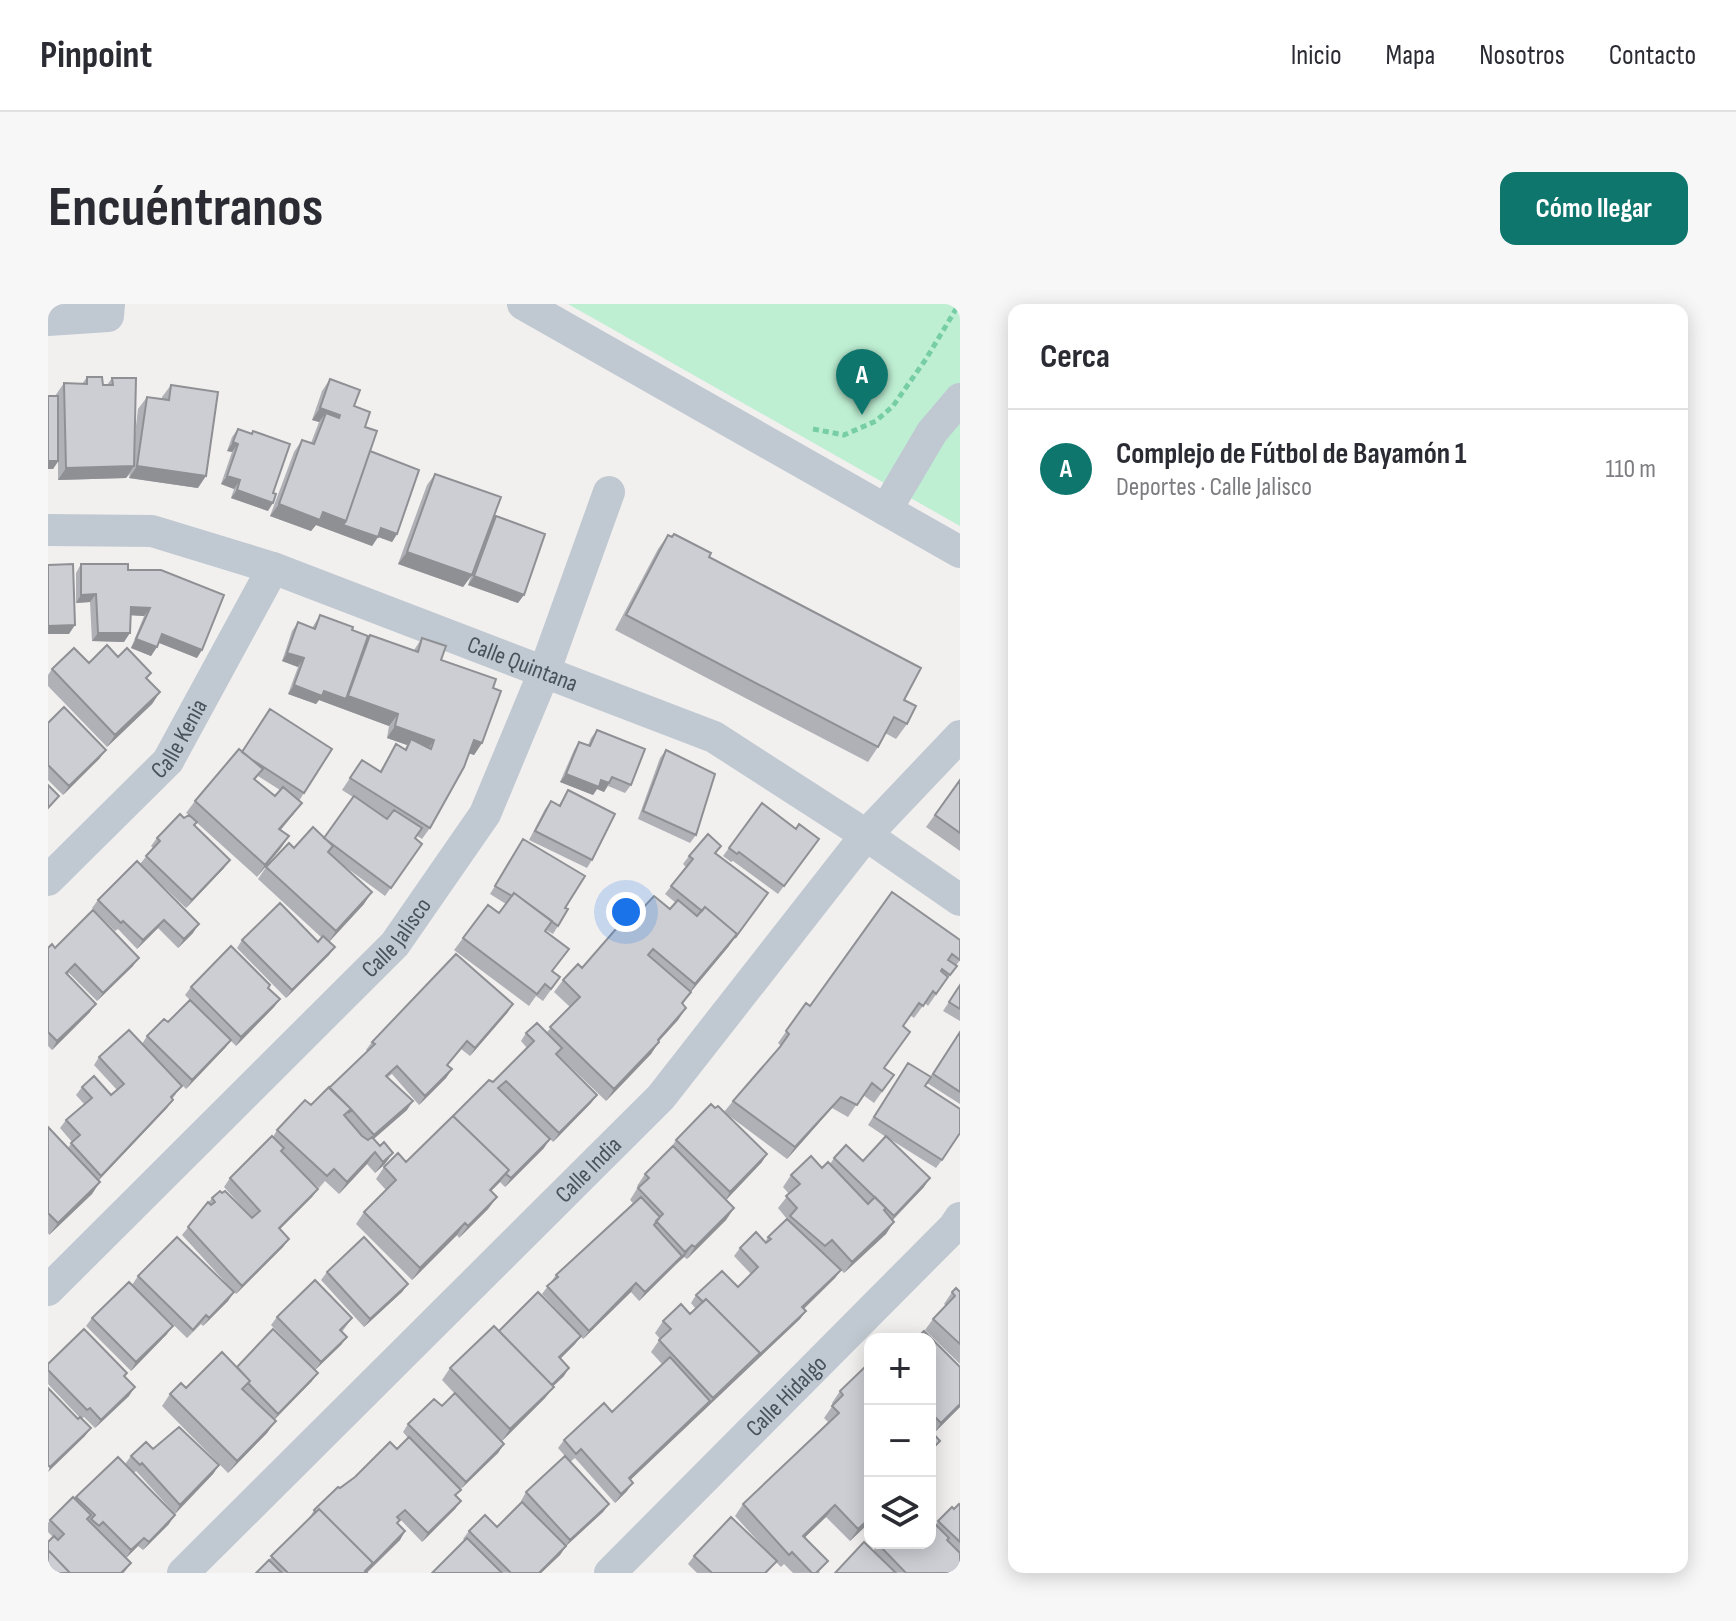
<!DOCTYPE html>
<html lang="es">
<meta charset="utf-8">
<style>
body{margin:0;font-family:"Sofia Sans Condensed",sans-serif;background:#f7f7f7;color:#2b2b33}
.controls{position:absolute;right:24px;bottom:24px;display:grid;overflow:hidden;border-radius:16px;box-shadow:0 4px 20px #0003}
.controls button{width:72px;height:72px;display:grid;place-items:center;padding:0;border:0;border-bottom:2px solid #e1e1e2;background:#fff;color:#2b2b33;font:40px sans-serif}
.you{position:absolute;left:578px;top:608px;width:28px;height:28px;margin:-20px;border:6px solid #fff;border-radius:50%;background:#1a73e8;box-shadow:0 0 0 12px #1a73e833}
.badge{display:grid;place-items:center;width:52px;height:52px;border-radius:50%;background:#0f766e;color:#fff;font-size:26px;font-weight:700}
.pin{position:absolute;translate:-50% -66px;filter:drop-shadow(0 2px 4px #0008)}
.pin::after{content:'';position:absolute;top:42px;width:28px;height:24px;background:inherit;clip-path:polygon(0 0,100% 0,50% 100%)}
.list{margin:0;padding:0;list-style:none}
h2{display:flex;justify-content:space-between;align-items:center;height:104px;margin:0;padding:0 32px;font-size:34px}
h2 small{font-size:26px;font-weight:400;color:#7c7c81}
.list li{display:grid;grid-template-columns:52px 1fr auto;gap:24px;align-items:center;box-sizing:border-box;height:120px;padding:0 32px;border-top:2px solid #e1e1e2}
.list b{display:block;font-size:30px;white-space:nowrap}
.list p{margin:0;font-size:26px;white-space:nowrap;color:#7c7c81}
.list em{font-size:26px;font-style:normal;color:#7c7c81}
.icon{flex:none;width:44px;height:44px;fill:none;stroke:currentColor;stroke-width:2;stroke-linecap:round;stroke-linejoin:round}
.map{position:relative;flex:none;width:912px;height:1269px;overflow:hidden;border-radius:16px}
header{display:flex;align-items:center;gap:48px;box-sizing:border-box;height:112px;padding:0 40px;background:#fff;border-bottom:2px solid #e1e1e2}
header strong{font-size:38px}
nav{display:flex;gap:44px;margin-inline-start:auto;font-size:28px}
.intro{display:flex;align-items:center;justify-content:space-between;box-sizing:border-box;height:192px;padding:0 48px}
h1{margin:0;font-size:56px}
.button{padding:20px 36px;border-radius:16px;background:#0f766e;color:#fff;font-size:28px;font-weight:700}
main{display:flex;gap:48px;padding:0 48px}
aside{flex:1;background:#fff;border-radius:16px;box-shadow:0 4px 20px #0003}
.map>svg:first-child{display:block}
.green{fill:#beefd3}
.lines{fill:none;stroke-linecap:round;stroke-linejoin:round}
.path{stroke:#76cda6;stroke-width:5;stroke-dasharray:6 4;stroke-linecap:butt}
.minor{stroke:#c0c9d1;stroke-width:32}
.wall{fill:#afb1b6;fill-rule:evenodd}
.shaded-wall{fill:#8f9094}
.building{fill:#ccced4;stroke:#8f9094;stroke-width:2}
.labels{text-anchor:middle;dominant-baseline:central;stroke-width:7;stroke-linejoin:round;paint-order:stroke}
.street-label{font-size:24px;fill:#47525d;stroke:#fff}
</style>
<header>
<strong>Pinpoint</strong>
<nav><a>Inicio</a><a>Mapa</a><a>Nosotros</a><a>Contacto</a></nav>
</header>
<div class="intro"><h1>Encuéntranos</h1><a class="button">Cómo llegar</a></div>
<main>
<div class="map">
<svg width="912" height="1269" viewBox="0 0 912 1269">
<rect width="100%" height="100%" fill="#f2efef"/>
<!-- green -->
<path class="green" d="M520 0H912V222Z"/>
<g class="lines">
<!-- path -->
<path class="path" d="M765 125 796 131 828 117 845 102 878 55 911 0"/>
<!-- minor -->
<g class="minor">
<path d="M475 0 912 248"/>
<path d="M0 16 60 12 61 0"/>
<path d="M838 206 884 128 912 95"/>
<path id="s1" d="M0 226 104 227 225 264 666 433 818 531 912 596"/>
<path id="s2" d="M0 576 120 457 225 264"/>
<path id="s3" d="M0 986 347 640 437 510 497 366 561 188"/>
<path id="s4" d="M135 1269 613 793 818 531 912 432"/>
<path id="s5" d="M562 1269 906 923 912 914"/>
</g>
</g>
<!-- wall -->
<path class="wall" d="M39 73 55 81H59L64 74 87 130 90 105 99 93 114 96V93L123 81 150 184 81 174 82 170 78 174 10 176V158L5 165H0V92H7L16 79 34 80Z
M282 75 306 102 317 123 322 147 349 230 344 238 330 233 324 242 268 221 263 227 222 212 246 148 254 136 263 139 271 118 264 116 274 87Z
M190 125 203 129 205 127 220 207 183 194 186 185 173 180 184 148 179 147 184 133Z
M387 170 444 218 448 212 470 299 420 281 423 272 415 283 350 260 379 181Z
M620 231 661 253 856 396 859 420 848 435 837 429 830 443 820 458 567 326 610 245Z
M33 260 80 266 149 354 111 339 103 352 83 344 96 312 83 311 76 338 44 337 42 298 28 299V269Z
M272 311 319 335 322 331 366 346 374 334 393 356 445 384 434 439 426 451 421 449 382 524 374 535 369 532 367 534 374 540 337 592 292 559 316 600 281 638 287 643 281 651 238 694 189 644 194 636 270 638 274 634 210 575 218 563 246 544 276 534 305 493 294 486 314 456 332 467 348 440 357 445 359 441 339 434 341 422 271 396 268 400 240 390 250 363 234 357 244 327 250 318 264 324Z
M70 353 99 375 112 388 104 400 59 443 0 382V371L4 365Z
M0 419 52 454 15 491 0 476Z
M549 426 583 481 577 489 560 482 556 488 549 485 545 491 512 478 526 446 531 438 540 441 543 434Z
M191 445 256 489 251 497 254 499 233 526 241 532 209 573 148 518 146 521 176 564 138 604 92 560 105 544 103 542 109 534 141 511 138 509 147 497ZM210 472 232 486 227 492 207 476Z
M618 446 648 531 642 539 590 515 612 454Z
M912 476V547L878 523Z
M520 486 544 556 539 564 481 536 497 505 503 497 511 501Z
M714 499 748 525 771 535 730 590 685 557 683 558 675 552Z
M475 535 517 604 510 622 505 630 498 626 497 628 504 668 512 673 495 697 488 692 481 702 406 646 440 601 451 609 458 600 442 590Z
M668 550 681 642 643 688 635 700 638 704 630 716 610 738 603 750 558 797 509 750V751L549 791 543 799 505 838 452 785 496 844 457 883 452 878 443 887 449 893 440 905 411 934 409 931 364 976 308 920 316 908 338 886 328 875 336 863 358 858 405 812 445 778 479 744 473 737 478 729 499 728 522 703 506 688 515 676 534 664 569 623 577 610 594 605H622L628 599 617 590 638 563 635 560 641 552Z
M89 557 145 629 130 644 110 624 89 645 70 625 67 627 44 604 50 596Z
M844 588 912 656 880 702 877 699 866 714 862 711 855 722 836 764 846 771 826 799 815 791 800 813 784 804 739 855 676 808 685 797 733 742 730 739 758 699 762 702Z
M0 644H7L85 662 49 697 21 669 19 671 42 708 4 746 0 742Z
M912 681V717L895 707Z
M143 683 220 684 232 695 226 703 188 742 183 737 177 744 138 785 116 762 128 790 124 795 119 804 51 876 44 890 1 931 0 929V823L20 844 24 838 12 824 18 816 36 800 28 791 34 783 63 791 69 786 46 761 51 753 94 740 99 732 120 718 142 696 137 691Z
M460 708 422 752 413 745 399 761 404 765 398 774 371 801 344 770 340 773 359 806 325 835 337 860 327 869 319 860 291 890 277 877 271 884 252 867 270 885 264 893 232 925 241 935 235 943 188 990 134 931 164 894 204 914 176 883 182 874 225 833 229 826 263 801 319 747 318 746 324 738Z
M912 727V800L879 779 877 782 894 856 888 864 840 834 876 883 845 916 838 930 796 969 793 966 787 974 756 1005 758 1007 752 1015 582 1176 579 1187 567 1199 527 1154 522 1158 510 1144 516 1136 564 1108 614 1060 603 1048 612 1035 607 1029 615 1017 642 1010 648 1005 643 999 648 991 690 983 703 970 686 952 692 944 717 938 720 933 739 915 730 904 741 890 735 883 743 871 774 864 782 860 786 854 815 857 838 833 820 821 860 759 882 773Z
M628 836 714 858 678 896 686 904 678 916 639 955 636 953 591 997 583 988 535 1035 533 1033 527 1040 513 1054 516 1072 505 1082 497 1094 454 1137 456 1140 450 1149 412 1185 408 1192 413 1197 407 1205 374 1238 351 1214 350 1220 357 1227 352 1236 319 1269H208L261 1215 266 1206 292 1184 349 1145 360 1134 355 1128 360 1120 394 1102 407 1090 394 1076 402 1064 451 1027 523 1021 494 990 508 971 585 899 582 896 590 883 589 882 597 870 623 844Z
M279 968 360 980 354 988 316 1023 273 976Z
M90 972 186 988 180 997 155 1022 153 1020 139 1034 84 981Z
M904 988H912V1060L877 1026 885 1015 898 1002 896 1000Z
M229 1013 304 1014 294 1028 299 1033 293 1041 267 1066 223 1021Z
M44 1014 119 1030 83 1067 38 1022Z
M882 1035 912 1063V1103L887 1128 882 1122Z
M822 1058V1218L802 1237 778 1213 757 1233 772 1269H745L736 1260 733 1263 728 1258 719 1269H649L640 1260 646 1252 717 1245 687 1212 695 1200 780 1118 776 1114 785 1101 784 1099 792 1087Z
M0 1060 79 1069 77 1073 81 1092 47 1124 36 1113 33 1115 0 1080Z
M189 1063 264 1077 226 1116 219 1129 180 1169 114 1102 122 1090Z
M105 1145 171 1161 165 1170 127 1210 88 1167 86 1169 121 1220 95 1246 90 1242 78 1254 83 1259 76 1269H0L5 1233 0 1228V1219L2 1216 28 1193 77 1160 83 1152Z
M478 1188 561 1200 555 1208 518 1242 512 1251 493 1269H384L417 1236 415 1235 421 1227 449 1223 478 1202 473 1197Z
M912 1201V1269H787L825 1247 831 1239 888 1221 890 1217Z"/>
<!-- shaded-wall -->
<path class="shaded-wall" d="M272 104 292 111 284 123 278 109 271 118 264 116Z
M185 138 190 140 184 148 179 147Z
M0 157H10L5 165H0Z
M86 162 78 174 10 176 18 164Z
M89 162 158 172 150 184 81 174Z
M179 172 192 176 186 185 173 180Z
M189 186 225 199 220 207 183 194Z
M231 200 275 208 298 217 330 233 324 242 268 221 263 227 222 212Z
M333 224 349 230 344 238 328 232Z
M359 248 424 271 415 283 350 260Z
M426 272 476 291 470 299 420 281Z
M48 290 42 298 28 299 33 291Z
M83 303 102 304 96 312 77 311Z
M27 321 21 330H0V322Z
M50 329H82L76 338 44 337Z
M114 330 154 346 149 354 109 338Z
M88 335 109 343 103 352 83 344Z
M239 349 256 354 250 363 234 357Z
M246 381 276 387 298 395 300 392 350 410 341 422 271 396 268 400 240 390Z
M112 388 104 400 59 443 67 431Z
M347 422 386 436 378 448 363 435 359 441 339 434Z
M426 436 434 439 426 451 417 448Z
M58 446 52 454 15 491 21 482Z
M518 470 553 476 561 479 556 488 549 485 545 491 512 478Z
M254 499 245 511 223 536 231 525Z
M241 532 233 544 209 573 217 561Z
M182 556 176 564 138 604 144 596Z
M324 588 316 600 280 639 288 627Z
M714 597 681 642 639 692 647 680Z
M116 616 110 624 89 645 95 636Z
M151 620 145 629 130 644 136 635Z
M287 643 281 651 238 694 244 686Z
M91 654 85 662 49 697 55 689Z
M232 695 226 703 188 742 193 733Z
M48 700 42 708 4 746 9 737Z
M465 700 460 708 422 752 427 744Z
M638 704 630 716 601 748 610 736Z
M183 736 177 744 138 785 144 776Z
M611 738 603 750 558 797 566 785Z
M404 765 398 774 371 801 377 792Z
M549 791 543 799 505 838 511 829Z
M793 793 784 804 739 855 747 843Z
M125 796 119 804 47 880 53 872Z
M365 797 359 806 320 840 326 831Z
M502 835 496 844 457 883 463 874Z
M327 848 319 860 291 890 299 878Z
M345 849 337 860 327 869 335 858Z
M719 850 714 858 677 897 682 888Z
M461 866 452 878 433 897 442 886Z
M882 874 876 883 840 920 846 912Z
M52 878 44 890 1 931 10 919Z
M270 885 264 893 225 932 231 924Z
M449 893 440 905 411 934 420 922Z
M686 904 678 916 639 955 647 943Z
M846 918 838 930 796 969 804 958Z
M417 919 409 931 364 976 372 964Z
M241 935 235 943 188 990 194 982Z
M644 941 636 953 628 960 637 948Z
M634 952 628 960 591 997 597 988Z
M793 966 787 974 749 1011 754 1003Z
M588 979 583 988 535 1035 541 1027Z
M360 980 354 988 316 1023 322 1015Z
M186 988 180 997 155 1022 161 1014Z
M758 1007 752 1015 575 1183 581 1174Z
M125 1022 119 1030 83 1067 88 1058Z
M533 1032 527 1040 506 1061 511 1053Z
M299 1033 293 1041 267 1066 273 1058Z
M521 1064 516 1072 497 1090 503 1081Z
M270 1069 264 1077 224 1118 230 1110Z
M87 1083 81 1092 47 1124 53 1116Z
M506 1083 497 1094 454 1137 462 1125Z
M912 1100V1103L887 1128 893 1119Z
M228 1117 219 1129 180 1169 189 1157Z
M43 1124 37 1132 0 1168 2 1163Z
M456 1140 450 1149 412 1186 418 1178Z
M171 1161 165 1170 127 1210 132 1201Z
M585 1179 579 1187 567 1199 573 1190Z
M413 1197 407 1205 374 1238 380 1229Z
M561 1200 555 1208 518 1242 512 1251 493 1269H491L516 1244 522 1236Z
M787 1201 778 1213 747 1243 755 1232Z
M127 1211 121 1220 95 1246 101 1238Z
M822 1214V1218L802 1237 810 1225Z
M357 1227 352 1236 318 1269H315Z
M96 1234 90 1242 78 1254 83 1246Z"/>
<!-- building -->
<path class="building" d="M39 73H54L55 81H65L64 74H88L86 162 18 164 16 79 39 80Z
M282 75 312 86 306 102 322 108 317 123 329 127 298 217 275 208 272 216 231 200 254 136 266 140 278 109 291 114 292 111 272 104Z
M123 81 170 88 158 172 89 162 99 93 121 96Z
M0 92H10V157H0Z
M190 125 204 130 205 127 242 140 225 189 228 190 225 199 189 186 192 176 179 172 190 140 185 138Z
M322 147 371 166 349 230 333 224 330 233 295 221 298 217Z
M387 170 453 193 424 271 359 248Z
M448 212 497 230 476 291 426 272Z
M626 230 663 249 661 253 873 364 856 396 868 402 859 420 846 413 830 443 578 311 620 231 624 233Z
M25 260 27 321 0 322V261Z
M33 260H80V266H113L176 291 154 346 114 330 109 343 88 335 102 304 83 303 82 329H50L48 290 33 291Z
M272 311 305 323 304 326 320 332 298 395 276 387 274 392 246 381 256 354 239 349 250 318 267 325Z
M322 331 370 348 374 334 398 342 393 356 448 375 445 384 453 387 434 439 426 436 416 463 382 524 302 474 314 456 333 468 348 440 358 446 363 435 383 445 386 436 347 422 350 410 300 392Z
M59 341 70 353 79 344 103 369 98 374 112 388 67 431 4 365 26 344 41 359Z
M16 403 58 446 21 482 0 461V419Z
M222 405 284 445 256 489 203 455 194 448Z
M549 426 597 445 583 481 564 473 561 479 553 476 551 483 518 470 531 438 542 442Z
M191 445 215 465 206 475 227 492 235 483 254 499 231 525 241 532 217 561 147 497Z
M618 446 667 470 648 531 595 507Z
M912 476V529L887 511Z
M0 481 11 492 0 504Z
M520 486 567 510 544 556 487 527 503 497 512 502Z
M306 492 339 515 346 506 374 524 367 534 374 540 343 584 276 534Z
M714 499 748 525 751 520 771 535 736 582 691 548 689 550 681 544Z
M132 510 136 514 141 511 149 518 146 521 182 556 144 596 98 552 112 537 109 534Z
M265 523 285 542 280 548 324 588 288 627 218 563 241 539 246 544Z
M660 530 673 542 667 549 720 589 687 634 689 630 657 603 654 607 623 582 645 555 641 552Z
M475 535 537 572 517 604 520 605 510 622 466 589 464 592 447 582Z
M89 557 151 620 136 635 116 616 95 636 75 617 73 619 50 596Z
M844 588 912 636V656L904 650 900 656 909 662 902 671 894 665 893 667 900 673 888 690 885 687 875 702 871 699 855 722 862 728 836 764 846 771 834 787 824 779 809 801 793 793 747 843 685 797 732 743 741 730 738 727 758 699 762 702Z
M466 589 504 617 497 627 521 645 504 667 512 673 503 685 497 680 489 690 415 634 440 601 451 609Z
M606 592 622 605 630 596 649 612 657 603 689 630 647 680 605 645 600 651 643 688 634 699 638 704 610 736 611 738 566 785 502 723 532 693 515 676 530 660 534 664 574 618 578 623 584 616 577 610 586 599 594 605Z
M232 599 270 638 275 632 287 643 244 686 194 636Z
M45 606 91 654 55 689 27 660 18 669 48 700 9 737 0 728V644L4 640 7 644Z
M183 642 222 681 220 684 232 695 193 733 143 683Z
M408 650 465 700 427 744 419 737 399 761 404 765 377 792 349 762 338 772 365 797 326 831 304 806 300 809 303 805 281 784 327 740 324 738Z
M912 681V705L901 698Z
M142 696 183 736 144 776 99 732 116 715 120 718Z
M489 719 514 744 508 750 549 791 511 829 458 777 450 784 502 835 463 874 458 870 461 866 405 812 441 776 445 778 486 737 478 729Z
M81 726 134 782 123 793 125 796 53 872 23 839 32 831 18 816 44 794 34 783 46 772 63 791 76 780 51 753Z
M912 728V788L885 770Z
M860 759 883 773 877 782 912 805V829L894 856 826 813Z
M281 783 303 805 296 811 314 832 320 836 324 833 332 842 336 838 345 849 335 858 327 848 299 878 286 865 279 872 229 826 257 796 263 801Z
M663 800 667 804 670 802 719 850 682 888 628 836Z
M405 812 461 866 442 886 449 893 420 922 417 919 372 964 316 908 348 876 336 863 350 849 358 858Z
M0 823 52 878 10 919 0 909Z
M224 832 236 844 233 847 270 885 231 924 241 935 194 982 140 923 160 898 163 901 167 898 164 894 172 887 174 889 177 887 204 914 212 907 182 874Z
M838 832 882 874 846 912 786 854 798 841 815 857Z
M625 842 686 904 647 943 644 941 637 948 608 917 615 910 590 884 601 874 597 870Z
M763 852 774 864 780 858 820 900 827 893 838 904 836 906 846 918 804 958 784 936 777 942 742 912 749 904 738 892 752 880 743 871Z
M593 893 612 913 606 921 634 952 597 988 588 979 541 1027 499 982 510 973 508 971Z
M739 915 793 966 754 1003 758 1007 710 1052 712 1049 658 995 655 998 648 991 674 967 690 983 710 963 692 944 708 928 718 939 723 935 720 933Z
M129 933 186 988 161 1014 158 1011 145 1026 90 972Z
M316 933 360 980 322 1015 279 968Z
M267 976 304 1014 292 1026 299 1033 273 1058 229 1013Z
M81 978 125 1022 88 1058 44 1014Z
M908 984 912 988V1040L885 1015 907 992 904 988Z
M490 988 533 1032 511 1053 521 1064 504 1081 451 1027Z
M658 995 712 1049 665 1094 611 1036 623 1025 615 1017 633 1000 642 1010Z
M446 1022 506 1083 462 1125 402 1064Z
M36 1025 79 1069 76 1072 87 1083 53 1116 42 1104 39 1106 0 1066V1060Z
M225 1025 270 1069 230 1110 200 1079 202 1077 189 1063Z
M876 1027 912 1063V1100L893 1119 882 1108V1035H868Z
M174 1048 202 1077 194 1085 228 1117 189 1157 122 1090 133 1079 138 1084Z
M622 1053 662 1097 581 1174 585 1179 573 1190 533 1145 528 1150 516 1136 556 1099 564 1108Z
M822 1058V1214L810 1225 787 1201 755 1232 780 1257 768 1269H764L744 1248 741 1251 695 1200 791 1109 784 1102 795 1091 792 1087Z
M0 1084 30 1115 32 1113 43 1124 2 1163 0 1161Z
M407 1089 456 1140 418 1178 360 1120 386 1095 394 1102Z
M131 1123 171 1161 132 1201 94 1159 92 1161 83 1152 98 1138 105 1145Z
M882 1126 892 1137 882 1147Z
M361 1133 413 1186 407 1191 413 1197 380 1229 357 1206 349 1213 352 1216 349 1219 357 1227 323 1262 325 1259 271 1205 268 1208 266 1206 290 1183 292 1184 307 1173 342 1138 349 1145Z
M517 1152 561 1200 522 1236 478 1188Z
M70 1153 127 1211 101 1238 96 1234 83 1246 55 1218 51 1222 43 1215 47 1211 28 1193Z
M25 1193 43 1211 39 1215 83 1259 73 1269H22L0 1246V1238L6 1232 10 1236 16 1230 2 1216Z
M474 1198 518 1242 491 1269H463L421 1227 437 1211 449 1223Z
M911 1200 912 1201V1238L890 1217 904 1203 906 1205Z
M271 1205 325 1259 317 1267 319 1269H240L223 1252Z
M683 1213 729 1257 717 1269H664L646 1252Z
M882 1215 901 1234 899 1236 912 1249V1269H858L830 1240 831 1239H882Z
M419 1234 454 1269H384Z
M816 1238 848 1269H787Z
M0 1246 22 1269H0Z
M221 1256 234 1269H208Z"/>
<g class="labels">
<!-- street labels -->
<g class="street-label">
<text stroke="none"><textPath href="#s1" startOffset="498">Calle Quintana</textPath></text>
<text stroke="none"><textPath href="#s2" startOffset="194">Calle Kenia</textPath></text>
<text stroke="none"><textPath href="#s3" startOffset="496">Calle Jalisco</textPath></text>
<text stroke="none"><textPath href="#s4" startOffset="572">Calle India</textPath></text>
<text stroke="none"><textPath href="#s5" startOffset="250">Calle Hidalgo</textPath></text>
</g>
</g>
</svg>
<div class="controls">
<button>+</button>
<button>−</button>
<button><svg class="icon" aria-label="layers" viewBox="0 0 24 24"><path d="M12 4l9 5-9 5-9-5zM3 14l9 5 9-5"/></svg></button>
</div>
<div class="you"></div>
<div class="pin badge" style="left:814px;top:111px">A</div>
</div>
<aside>
<h2>Cerca<small></small></h2>
<ul class="list">
<li><span class="badge">A</span><div><b>Complejo de Fútbol de Bayamón 1</b><p>Deportes · Calle Jalisco</p></div><em>110 m</em></li>
</ul>
</aside>
</main>
